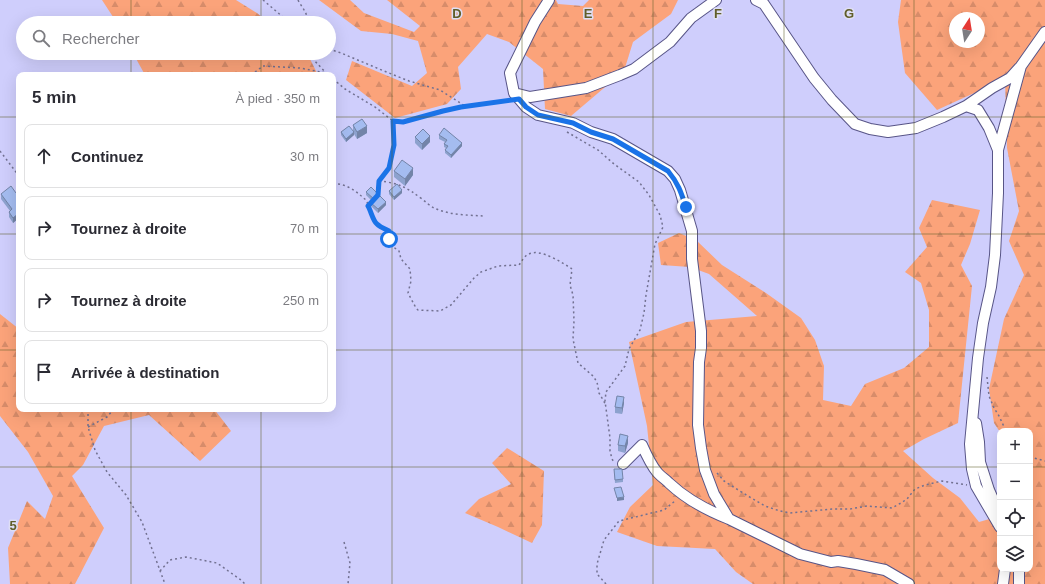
<!DOCTYPE html>
<html lang="fr">
<meta charset="utf-8">
<style>
body{margin:0;font-family:Helvetica,sans-serif;background:#f7f7f7;color:#2b2b33}
.controls{position:absolute;right:12px;bottom:12px;display:grid;overflow:hidden;border-radius:8px;box-shadow:0 4px 16px #0002}
.controls button{width:36px;height:36px;display:grid;place-items:center;padding:0;border:0;border-bottom:1px solid #e1e1e2;background:#fff;color:#2b2b33;font:20px sans-serif}
.compass{position:absolute;left:949px;top:12px;width:36px;height:36px;border-radius:50%;background:#fff;box-shadow:0 4px 16px #0002;rotate:12deg}
.stop{position:absolute;width:12px;height:12px;margin:-9px;border:3px solid #1a73e8;border-radius:50%;background:#fff}
.stop.end{background:#1a73e8;border-color:#fff;box-shadow:0 1px 4px #0008}
.list{margin:0;padding:0;list-style:none}
h2{display:flex;justify-content:space-between;align-items:center;height:52px;margin:0;padding:0 16px;font-size:17px}
h2 small{font-size:13px;font-weight:400;color:#7c7c81}
.list li{display:grid;grid-template-columns:26px 1fr auto;gap:12px;align-items:center;box-sizing:border-box;height:64px;margin:0 8px 8px;padding:0 8px;border:1px solid #e1e1e2;border-radius:8px}
.list b{display:block;font-size:15px;white-space:nowrap}
.list em{font-size:13px;font-style:normal;color:#7c7c81}
.icon{flex:none;width:22px;height:22px;fill:none;stroke:currentColor;stroke-width:2;stroke-linecap:round;stroke-linejoin:round}
.map{position:relative;flex:none;width:1045px;height:584px;overflow:hidden}
.search{position:absolute;background:#fff;box-shadow:0 4px 16px #0002;left:16px;top:16px;width:320px;height:44px;display:flex;align-items:center;gap:10px;box-sizing:border-box;padding:0 14px;border-radius:22px;color:#7c7c81;font-size:15px}
.panel{position:absolute;background:#fff;box-shadow:0 4px 16px #0002;left:16px;top:72px;width:320px;height:340px;border-radius:8px}
.map>svg:first-child{display:block}
.forest{fill:url(#forest-firs);fill-rule:evenodd}
.lines{fill:none;stroke-linecap:round;stroke-linejoin:round}
.minor-casing{stroke:#585587;stroke-width:12}
.path{stroke:#727191;stroke-width:1.5;stroke-dasharray:2 3;stroke-linecap:butt}
.minor{stroke:#fff;stroke-width:10}
.wall{fill:#8da2ce}
.shaded-wall{fill:#7384a8}
.building{fill:#a4bcf0;stroke:#7384a8}
.route{stroke:#1a73e8;stroke-width:5}
.grid{fill:none;stroke:#615e2a;stroke-width:1;stroke-opacity:0.55}
.grid-label{font-size:13px;text-anchor:middle;font-weight:bold;fill:#615e2a;stroke:#dedef5;stroke-width:3;stroke-linejoin:round;paint-order:stroke}
</style>
<div class="map">
<svg width="1045" height="584" viewBox="0 0 1045 584">
<defs>
<pattern id="forest-firs" width="22" height="20" patternUnits="userSpaceOnUse"><rect width="22" height="20" fill="#fba37a"/><path d="M5 1l3.5 6h-7zM16 11l3.5 6h-7z" fill="#d78c6a"/></pattern>
</defs>
<rect width="100%" height="100%" fill="#cfcefc"/>
<!-- forest -->
<path class="forest" d="M102 0H236L257 13 269 23H117Z
M319 0H350L364 13 414 32 420 26 387 0H556L558 4 583 6 589 0H678L671 14 633 42 624 71 571 116 545 109 543 69 509 42 487 34 458 67 461 89 447 104 395 118 346 80 352 61 412 86 427 73 418 41 392 34 361 31Z
M901 0H1045V584H753L736 572 715 549 657 546 617 532 630 507 653 485 647 426 629 342 686 322 757 316 709 274 690 267 661 265 658 243 679 233 696 240 722 265 766 293 801 318 815 340 824 366 823 400 851 406 865 384 904 368 929 347V310L921 283 905 272 927 247 919 228 932 200 980 210 970 244 961 265 972 286 958 423 924 439 903 451 933 478 960 498 979 522 1000 516V569H1030V431H1000V432L994 423 989 389 1004 319 1024 275 1009 241 1019 211 1007 148 1005 79 937 110 905 73 898 22ZM955 18H979V42H955Z
M133 53H307L318 75H145Z
M0 314 19 329V409H214L231 431 200 461 149 415 104 426 83 465 72 476 104 528 75 584H10L8 548 27 501 45 519 53 496 28 452 0 416Z
M507 448 544 471 542 525 532 543 498 527 465 513 479 499 511 484 492 463Z"/>
<g class="lines">
<defs>
<path id="minor" d="M549 0 535 22 510 73 514 93 530 97 586 88 620 75 634 69 670 42 691 18 716 0
M756 0 764 4 814 78 832 100 855 124 870 129 888 132 916 128 943 117 966 106 978 110 989 128 998 150V193L995 255 991 287 983 323 978 358 970 444 972 469 976 486 1000 527
M514 93 526 107 538 115 573 123 591 132 613 139 668 171 675 179 680 190 692 231V259L701 331V348L699 362 698 425 701 448 705 470 714 494 729 519 800 554 831 562 838 561 856 564 885 570 909 584
M966 106 992 88 1010 78 1019 68
M998 150 1021 66 1045 32
M976 423 979 442 980 462 989 490 1000 515
M623 464 642 445C646 454 651 465 657 472 660 476 665 479 669 483 687 500 706 510 729 519
M1003 584 1005 569
M1019 584V569"/>
</defs>
<!-- minor casing -->
<use href="#minor" class="minor-casing"/>
<!-- path -->
<path class="path" d="M263 0 290 23
M298 0C302 8 309 14 307 23
M329 49 341 53 384 71 409 81 440 90 465 106
M311 53 313 59 328 75
M251 75 263 66 300 68 326 73
M333 79 345 89 375 107 393 121 403 122 443 111 461 107 509 101
M567 132 598 150 614 164 639 182 649 195 660 215 663 227 655 244 646 295 644 313 640 330 629 349 625 366 606 392 605 401 610 438V451L612 459 614 462
M0 151 19 176
M379 181C399 183 406 187 422 199 426 202 430 206 434 208 449 215 467 215 483 216
M333 184C347 183 357 192 367 201L368 206
M378 195 379 181 389 168 394 145 393 121
M372 200 368 206C371 211 373 221 377 224 380 227 385 229 389 231V239L392 246 399 251 401 259 410 269 411 281 408 293 416 308 418 310 440 311 451 305 474 278 481 272 498 266 519 265C522 261 524 256 529 254 540 248 563 263 572 269L570 285 573 295 574 321 573 339 578 363 593 376 597 382 599 393 606 405
M987 377 989 396 994 408 999 416 1006 431
M88 409V427L95 450 107 472 126 495 142 522 165 584
M88 427 107 417 114 409
M1030 457 1045 461
M717 473 724 481 743 493 765 506 780 511 790 513 832 509H850L867 506 892 508 901 503 907 499 915 489 925 485 942 481 967 485
M344 542 350 563 348 584
M160 571 170 560 186 557 217 563 241 580 245 584
M606 584 597 574V564L604 540 619 521 664 510 675 501"/>
<!-- minor -->
<use href="#minor" class="minor"/>
</g>
<!-- wall -->
<path class="wall" d="M353 125 367 133 357 139 354 134V135L346 142 341 135V132L353 130Z
M439 135 462 146 451 158 445 153V150L446 148 444 147V144L445 142 439 139Z
M415 137 430 142 422 150 415 143Z
M394 171 413 175 405 186 394 177Z
M19 191V218L13 223 9 217V212L10 211 1 199V194L16 193Z
M389 191 402 193 394 200 389 194Z
M366 192 386 205 378 213 371 206V203L372 201 366 195Z
M624 403 622 414 615 413V407Z
M628 443 625 453 618 451V445Z
M614 469 623 479V482L615 483Z"/>
<!-- shaded-wall -->
<path class="shaded-wall" d="M367 126V133L357 139V132Z
M354 132V135L346 142V139Z
M430 136V142L422 150V144Z
M462 143V146L451 158V155Z
M413 168V175L405 186V179Z
M402 190V193L394 200V197Z
M386 202V205L378 213V209Z
M19 213V218L13 223V218Z
M624 397V403L622 414V408Z
M628 436V443L625 453V446Z
M624 497V500L617 501V498Z"/>
<!-- building -->
<path class="building" d="M362 119 367 126 357 132 353 125Z
M349 126 354 132 346 139 341 132Z
M444 128 462 143 451 155 445 150 448 146 444 144 447 140 439 135Z
M423 129 430 136 422 144 415 137Z
M402 160 413 168 405 179 394 171Z
M397 184 402 190 394 197 389 191Z
M11 186 16 193 19 191V213L13 218 9 212 12 209 1 194Z
M371 187 386 202 378 209 371 203 374 199 366 192Z
M617 396 624 397 622 408 615 407Z
M620 434 628 436 625 446 618 445Z
M614 469H622L623 479 615 480Z
M621 487 624 497 617 498 614 488Z"/>
<g class="lines">
<!-- route -->
<path class="route" d="M389 239V231C385 229 380 227 377 224 373 221 371 211 368 206L378 195 379 181 389 168 394 145 393 121 403 122 443 111 461 107 519 99 526 107 538 115 573 123 591 132 613 139 668 171C678 183 681 192 686 207"/>
</g>
<!-- grid -->
<path class="grid" d="M131 0V23M261 0V23M392 0V584M522 0V584M653 0V584M784 0V584M914 0V584M131 53V75M261 53V75M0 117H19M333 117H1045M0 234H19M333 234H1045M0 350H19M333 350H1045M131 409V584M261 409V584M0 467H1000M1030 467H1045"/>
<g class="grid-label">
<text x="457" y="18">D</text>
<text x="588" y="18">E</text>
<text x="718" y="18">F</text>
<text x="849" y="18">G</text>
<text x="13" y="530">5</text>
</g>
</svg>
<div class="controls">
<button>+</button>
<button>−</button>
<button><svg class="icon" aria-label="locate" viewBox="0 0 24 24"><circle cx="12" cy="12" r="6"/><path d="M12 2v4M12 18v4M2 12h4M18 12h4"/></svg></button>
<button><svg class="icon" aria-label="layers" viewBox="0 0 24 24"><path d="M12 4l9 5-9 5-9-5zM3 14l9 5 9-5"/></svg></button>
</div>
<svg class="compass" viewBox="-18 -18 36 36"><path d="M0-13l5 13h-10z" fill="#e53935"/><path d="M0 13l5-13h-10z" fill="#7c7c81"/></svg>
<div class="stop" style="left:389px;top:239px"></div>
<div class="stop end" style="left:686px;top:207px"></div>
<div class="search"><svg class="icon" aria-label="search" viewBox="0 0 24 24"><circle cx="10" cy="10" r="6"/><path d="M15 15l6 6"/></svg>Rechercher</div>
<section class="panel">
<h2>5 min<small>À pied · 350 m</small></h2>
<ul class="list">
<li><svg class="icon" aria-label="ahead" viewBox="0 0 24 24"><path d="M12 20V5M6 11l6-6 6 6"/></svg><div><b>Continuez</b></div><em>30 m</em></li>
<li><svg class="icon" aria-label="right" viewBox="0 0 24 24"><path d="M7 20v-9h11M14 6l5 5-5 5"/></svg><div><b>Tournez à droite</b></div><em>70 m</em></li>
<li><svg class="icon" aria-label="right" viewBox="0 0 24 24"><path d="M7 20v-9h11M14 6l5 5-5 5"/></svg><div><b>Tournez à droite</b></div><em>250 m</em></li>
<li><svg class="icon" aria-label="arrive" viewBox="0 0 24 24"><path d="M6 21V4h12l-3 4 3 4H6"/></svg><div><b>Arrivée à destination</b></div></li>
</ul>
</section>
</div>
